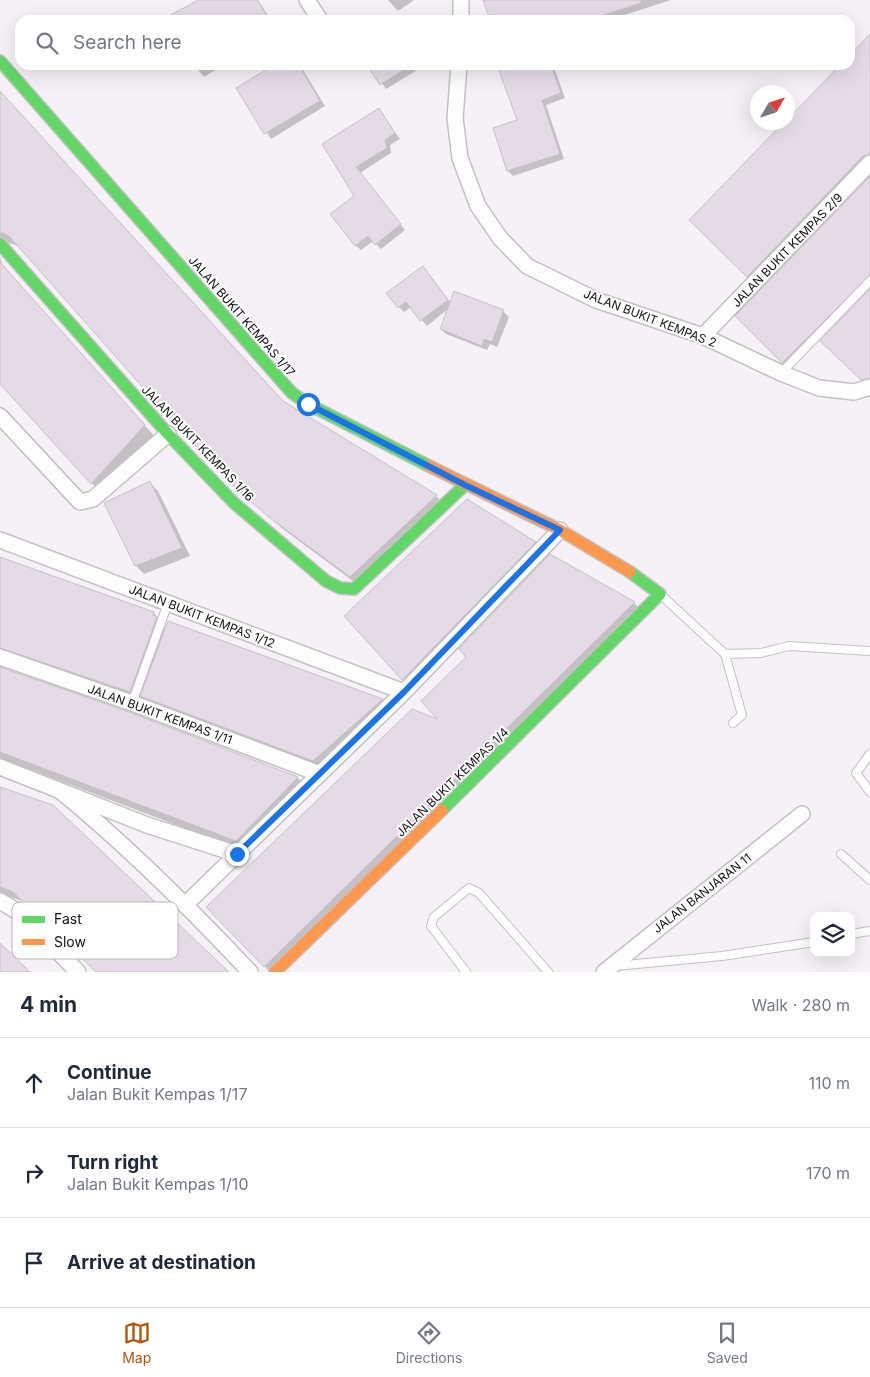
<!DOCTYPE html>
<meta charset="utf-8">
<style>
body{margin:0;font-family:Inter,sans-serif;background:#f2f2f3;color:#1f2937}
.controls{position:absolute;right:15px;bottom:15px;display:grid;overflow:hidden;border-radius:10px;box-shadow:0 5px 20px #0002}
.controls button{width:45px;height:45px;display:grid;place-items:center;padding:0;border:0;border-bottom:1px solid #e0e1e3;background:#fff;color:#1f2937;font:25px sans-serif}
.compass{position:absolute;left:750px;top:85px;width:45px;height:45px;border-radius:50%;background:#fff;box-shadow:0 5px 20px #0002;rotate:51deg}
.stop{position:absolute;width:15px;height:15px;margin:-11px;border:4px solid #1a73e8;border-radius:50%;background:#fff}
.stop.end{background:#1a73e8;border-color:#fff;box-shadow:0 1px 5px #0008}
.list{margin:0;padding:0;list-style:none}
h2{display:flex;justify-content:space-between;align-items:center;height:65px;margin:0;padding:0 20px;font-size:21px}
h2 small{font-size:16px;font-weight:400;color:#747a83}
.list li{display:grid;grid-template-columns:32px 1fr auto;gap:15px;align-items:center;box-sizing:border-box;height:90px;padding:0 20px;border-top:1px solid #e0e1e3}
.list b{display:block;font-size:19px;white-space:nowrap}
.list p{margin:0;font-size:16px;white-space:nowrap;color:#747a83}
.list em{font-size:16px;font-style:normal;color:#747a83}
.icon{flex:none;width:28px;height:28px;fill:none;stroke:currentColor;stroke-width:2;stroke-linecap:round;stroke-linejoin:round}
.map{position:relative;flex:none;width:870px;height:972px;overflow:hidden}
.search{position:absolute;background:#fff;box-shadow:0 5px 20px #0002;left:15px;right:15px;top:15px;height:55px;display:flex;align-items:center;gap:12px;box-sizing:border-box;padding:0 18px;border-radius:15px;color:#747a83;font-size:19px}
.sheet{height:335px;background:#fff}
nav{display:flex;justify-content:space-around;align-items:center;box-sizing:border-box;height:70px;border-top:1px solid #e0e1e3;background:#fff;font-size:14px;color:#747a83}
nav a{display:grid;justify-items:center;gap:2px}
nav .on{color:#b45309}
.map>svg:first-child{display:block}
.shadow{fill:#0003}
.building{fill:#e4dbe6;stroke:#c5c2c6}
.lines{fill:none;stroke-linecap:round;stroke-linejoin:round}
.lane-casing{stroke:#c4c1c4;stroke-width:10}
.street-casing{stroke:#c4c1c4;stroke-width:18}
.fast-casing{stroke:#c4c1c4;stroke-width:14}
.slow-casing{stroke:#c4c1c4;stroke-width:14}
.lane{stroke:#fefdfe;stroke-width:8}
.street{stroke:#fefdfe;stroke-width:15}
.fast{stroke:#63d668;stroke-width:11}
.slow{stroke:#ff974d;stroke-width:11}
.route{stroke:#1a73e8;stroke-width:6}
.labels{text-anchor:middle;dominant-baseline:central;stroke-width:4;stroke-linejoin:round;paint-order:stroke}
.street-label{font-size:12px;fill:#120f12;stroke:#fff}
.key{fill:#fff;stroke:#b8b7b8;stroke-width:1}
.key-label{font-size:14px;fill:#120f12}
</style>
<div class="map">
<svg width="870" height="972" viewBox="0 0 870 972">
<rect width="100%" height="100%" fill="#f5f1f6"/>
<!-- shadow -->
<path class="shadow" d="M207 0H258L271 20H166Z
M388 0H414L398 11Z
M484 0H671L609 20H491Z
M870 36V161L753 281 691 220 842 65H850V57Z
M194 65H224L204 77Z
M276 65H300L325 106 271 139 238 88Z
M369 65H423L424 66 386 89Z
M498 65H553L565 98 546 105 564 159 513 176 508 171 518 121Z
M0 92 285 403 436 496 447 507 361 587 283 529 255 505 19 246 8 243 0 251Z
M379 110 400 139 390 145 391 153 360 173 405 230 381 249 373 241 361 250 355 245 356 196 323 145Z
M870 178V283L788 368 737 316Z
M0 257 2 264 155 437 102 494 0 382Z
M428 273 451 303 503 311 509 317 497 347 490 344 487 350 446 334 441 329 448 309 427 326 411 307 404 312 399 307Z
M150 483 158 491 190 556 144 574 136 566Z
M535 543 546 553 414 690 346 616Z
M550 556 634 603 645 614 270 972 208 907 441 721 468 657Z
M0 558 154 613 166 628 168 622 383 700 393 711 324 771 153 707 143 697 141 702 4 661 2 669 128 713 298 778 308 788 247 852 0 758Z
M0 788 25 902 0 893Z"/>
<!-- building -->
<path class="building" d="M198 0H257L270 20H162Z
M483 0H641V3L589 20H490Z
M870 34V154L863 156 747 277 689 220 784 122H788V119L840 65H850V55Z
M274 65H299L320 101 264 134 236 88Z
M367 65H411L380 85Z
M497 65H551L561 93 542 100 560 154 507 171 493 128 517 120Z
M0 91 283 401 437 495 350 577 270 518 242 494 177 426 9 236 0 232Z
M379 108 395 133 385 140 387 148 356 167 401 224 375 245 368 236 355 246 330 214 354 196 322 144Z
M870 176V276L782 363 735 316Z
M0 262 145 425 91 484 0 384Z
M423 266 448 300 420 321 406 302 398 308 386 293Z
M870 289V378L861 380 820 341Z
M454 291 504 310 492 342 484 339 482 346 440 329Z
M150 481 182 548 135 566 104 503Z
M467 499 536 542 402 680 344 616Z
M550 554 635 602 264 967 206 907 412 709 437 719 421 701 466 657 459 649Z
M0 557 154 612 153 615 157 617 130 692 0 648Z
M168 621 383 699 313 761 140 696Z
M0 667 129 712 298 777 236 841 0 752Z
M0 787 53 805 229 972H96L13 892 0 887Z
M0 943 30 972H0Z"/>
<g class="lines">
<defs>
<path id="lane" d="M781 373 870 281
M661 595 725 654 761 653 789 646 870 651
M725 654 742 715 733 723
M132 703 168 603
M870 754 856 773 870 792
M841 854 870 880
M851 934 870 931
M615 966 722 956 814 942
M466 972 431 926 434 917 469 888 479 893 548 972"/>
<path id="street" d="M307 0 320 20
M461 0V20
M459 65 455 118 460 158 478 206 500 238 527 266 596 300 703 336 781 373 819 388 854 392 870 387
M703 336 870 163
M0 416 80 502 93 499 168 434
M0 540 404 692
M0 657 132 703 320 774
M0 767 147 825 237 854
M59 790C128 846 189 907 250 972
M0 901 20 913 78 972
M186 904 404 692 560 530
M604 972 802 814"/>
<path id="fast" d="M0 61 292 393 308 404 429 466
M0 244 168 434 234 503 326 581 340 588 354 589 465 485
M442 810 660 594 630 572"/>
<path id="slow" d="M429 466 560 530 630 572
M275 972 442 810"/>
</defs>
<!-- lane casing -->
<use href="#lane" class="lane-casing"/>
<!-- street casing -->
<use href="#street" class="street-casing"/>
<!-- fast casing -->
<use href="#fast" class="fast-casing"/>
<!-- slow casing -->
<use href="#slow" class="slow-casing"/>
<!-- lane -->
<use href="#lane" class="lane"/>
<!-- street -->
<use href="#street" class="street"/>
<!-- fast -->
<use href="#fast" class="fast"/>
<!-- slow -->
<use href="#slow" class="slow"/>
</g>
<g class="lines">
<!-- route -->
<path class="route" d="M237 854 404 692 560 530 465 485 308 404"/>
</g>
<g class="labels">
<!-- street labels -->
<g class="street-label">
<text transform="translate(787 250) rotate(-46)">JALAN BUKIT KEMPAS 2/9</text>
<text transform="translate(242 316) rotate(49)">JALAN BUKIT KEMPAS 1/17</text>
<text transform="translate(650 318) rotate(21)">JALAN BUKIT KEMPAS 2</text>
<text transform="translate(198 443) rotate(46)">JALAN BUKIT KEMPAS 1/16</text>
<text transform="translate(202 616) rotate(21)">JALAN BUKIT KEMPAS 1/12</text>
<text transform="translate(160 714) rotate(20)">JALAN BUKIT KEMPAS 1/11</text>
<text transform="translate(452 782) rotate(-44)">JALAN BUKIT KEMPAS 1/4</text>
<text transform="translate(702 893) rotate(-38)">JALAN BANJARAN 11</text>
</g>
</g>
<!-- legend -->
<rect x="12" y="902" width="166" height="57" rx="8" class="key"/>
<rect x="22" y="916" width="23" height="7" fill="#63d668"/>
<rect x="22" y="939" width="23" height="6" fill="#ff974d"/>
<g class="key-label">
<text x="54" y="924">Fast</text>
<text x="54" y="947">Slow</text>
</g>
</svg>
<div class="controls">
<button><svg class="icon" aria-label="layers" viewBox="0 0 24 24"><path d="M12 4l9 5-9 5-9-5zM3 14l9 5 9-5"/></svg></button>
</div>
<svg class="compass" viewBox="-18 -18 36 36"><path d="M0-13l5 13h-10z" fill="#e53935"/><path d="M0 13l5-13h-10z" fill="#747a83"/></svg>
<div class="stop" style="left:308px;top:404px"></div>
<div class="stop end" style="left:237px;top:854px"></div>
<div class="search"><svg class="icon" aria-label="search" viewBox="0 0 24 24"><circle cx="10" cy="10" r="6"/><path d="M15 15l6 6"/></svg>Search here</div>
</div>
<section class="sheet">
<h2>4 min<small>Walk · 280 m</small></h2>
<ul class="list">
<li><svg class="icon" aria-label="ahead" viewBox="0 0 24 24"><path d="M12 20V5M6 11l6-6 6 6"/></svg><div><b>Continue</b><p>Jalan Bukit Kempas 1/17</p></div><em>110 m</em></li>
<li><svg class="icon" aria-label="right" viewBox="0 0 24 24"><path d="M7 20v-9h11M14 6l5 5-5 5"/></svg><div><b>Turn right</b><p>Jalan Bukit Kempas 1/10</p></div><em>170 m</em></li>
<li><svg class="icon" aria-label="arrive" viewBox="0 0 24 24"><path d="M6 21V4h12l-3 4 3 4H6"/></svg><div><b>Arrive at destination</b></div></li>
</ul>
</section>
<nav>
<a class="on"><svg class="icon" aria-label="map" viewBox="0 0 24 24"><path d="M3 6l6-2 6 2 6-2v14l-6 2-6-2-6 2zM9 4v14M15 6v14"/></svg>Map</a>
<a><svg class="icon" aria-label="directions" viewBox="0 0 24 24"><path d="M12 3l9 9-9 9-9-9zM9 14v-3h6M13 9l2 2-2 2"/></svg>Directions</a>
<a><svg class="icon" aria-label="saved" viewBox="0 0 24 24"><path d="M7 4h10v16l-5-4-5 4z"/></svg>Saved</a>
</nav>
